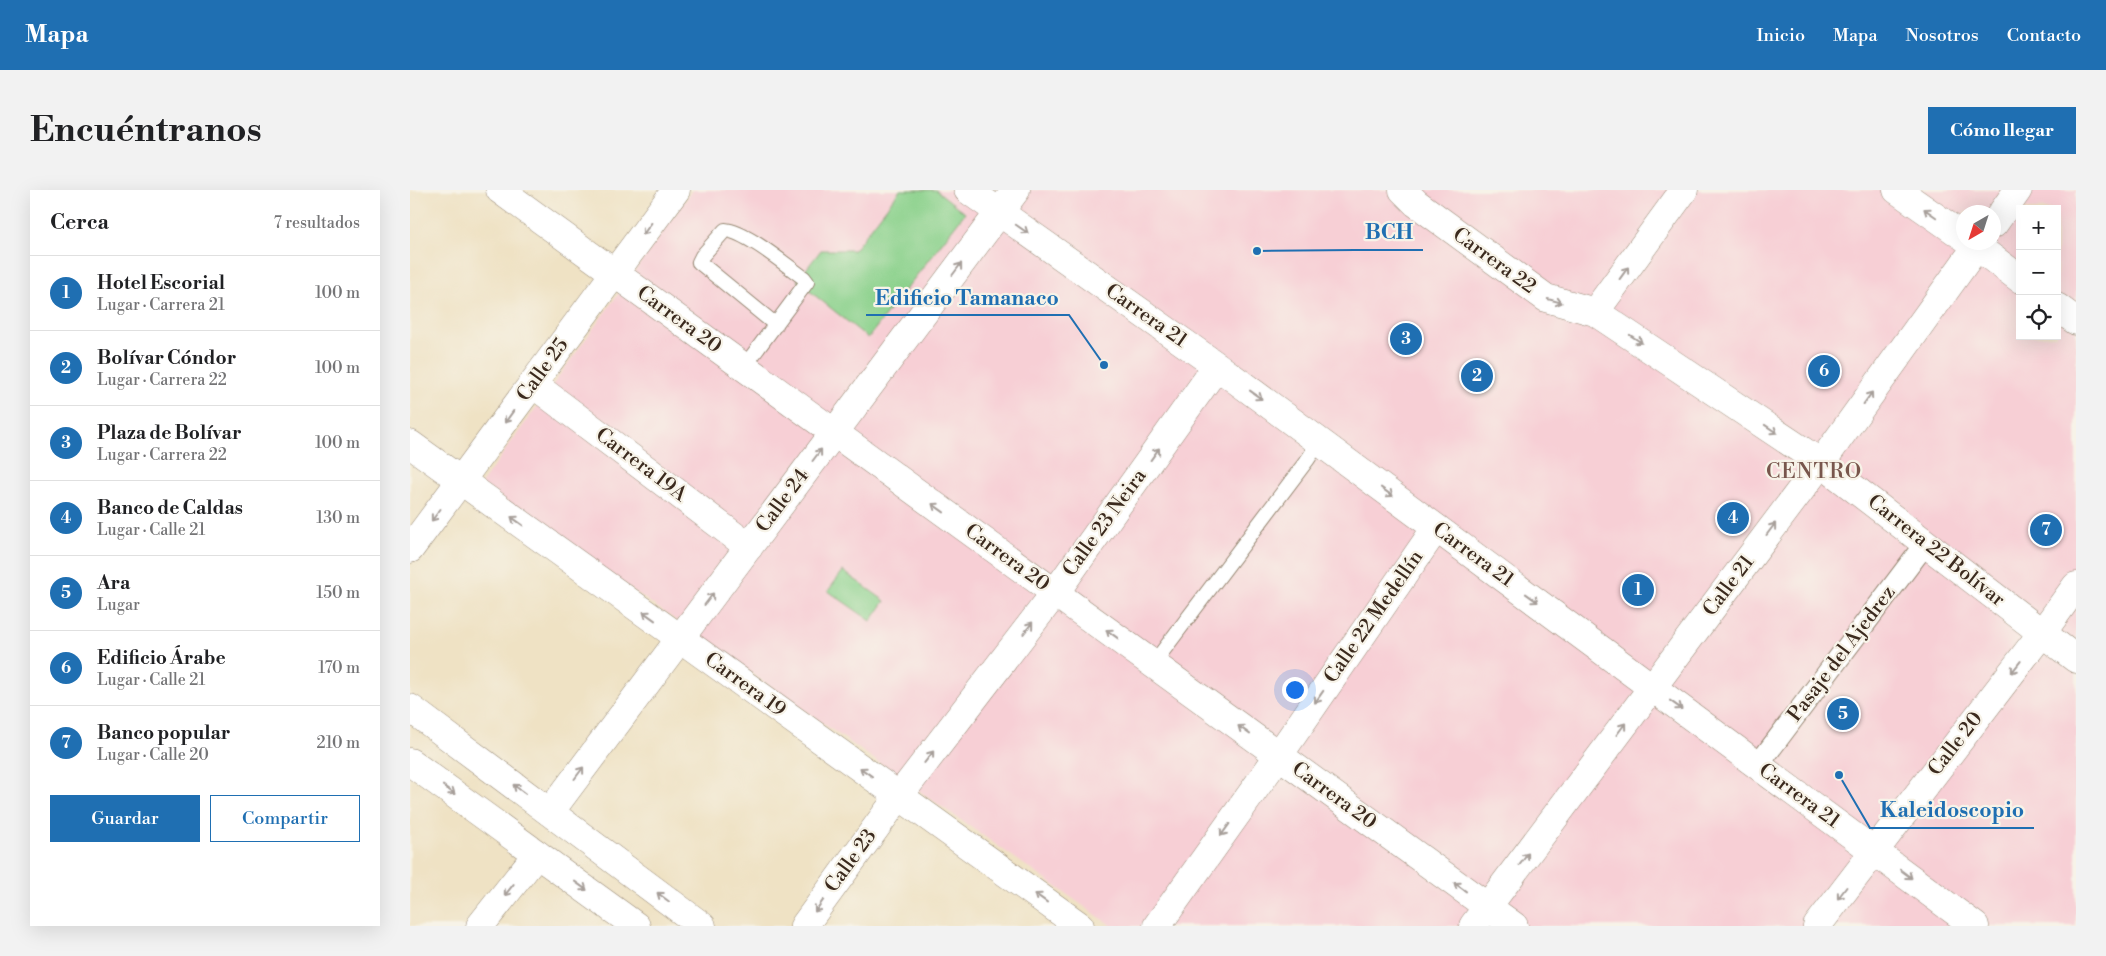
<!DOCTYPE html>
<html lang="es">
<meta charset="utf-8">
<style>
body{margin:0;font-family:"Libre Bodoni",serif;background:#f2f2f2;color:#202124}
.controls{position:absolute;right:15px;top:15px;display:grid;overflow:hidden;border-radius:0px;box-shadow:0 5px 20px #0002}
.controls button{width:45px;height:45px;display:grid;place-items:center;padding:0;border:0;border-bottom:1px solid #e0e0e0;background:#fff;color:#202124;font:25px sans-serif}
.compass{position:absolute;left:1546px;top:15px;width:45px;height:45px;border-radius:50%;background:#fff;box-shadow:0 5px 20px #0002;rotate:219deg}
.you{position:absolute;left:884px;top:499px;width:18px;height:18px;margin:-12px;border:4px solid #fff;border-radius:50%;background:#1a73e8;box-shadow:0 0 0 8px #1a73e833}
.badge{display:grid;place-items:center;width:32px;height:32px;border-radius:50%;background:#1f6fb2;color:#fff;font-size:16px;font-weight:700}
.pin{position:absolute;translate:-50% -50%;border:2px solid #fff;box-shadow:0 1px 5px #0006}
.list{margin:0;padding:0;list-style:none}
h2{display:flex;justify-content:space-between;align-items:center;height:65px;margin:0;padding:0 20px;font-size:21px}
h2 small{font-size:16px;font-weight:400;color:#757577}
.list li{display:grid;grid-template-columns:32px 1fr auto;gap:15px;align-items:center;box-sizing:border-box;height:75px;padding:0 20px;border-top:1px solid #e0e0e0}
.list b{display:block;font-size:19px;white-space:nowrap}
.list p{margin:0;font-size:16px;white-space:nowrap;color:#757577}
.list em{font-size:16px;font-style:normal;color:#757577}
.actions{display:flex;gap:10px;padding:15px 20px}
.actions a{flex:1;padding:11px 0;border:1px solid #1f6fb2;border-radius:0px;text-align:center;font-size:18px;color:#1f6fb2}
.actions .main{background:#1f6fb2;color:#fff}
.icon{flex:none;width:28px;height:28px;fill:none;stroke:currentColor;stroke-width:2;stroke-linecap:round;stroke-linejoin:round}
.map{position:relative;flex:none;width:1666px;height:736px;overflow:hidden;border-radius:0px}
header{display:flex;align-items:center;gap:30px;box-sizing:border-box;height:70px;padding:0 25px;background:#1f6fb2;color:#fff}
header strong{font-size:24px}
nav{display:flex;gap:28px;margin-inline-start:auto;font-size:18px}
.intro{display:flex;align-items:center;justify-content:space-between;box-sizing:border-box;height:120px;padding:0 30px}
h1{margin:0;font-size:35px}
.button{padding:12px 22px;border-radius:0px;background:#1f6fb2;color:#fff;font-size:18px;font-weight:700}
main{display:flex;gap:30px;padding:0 30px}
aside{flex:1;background:#fff;border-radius:0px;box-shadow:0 5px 20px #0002}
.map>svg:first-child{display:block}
.built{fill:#f7cfd5;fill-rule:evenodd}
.green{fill:#8bd18c;stroke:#637e55}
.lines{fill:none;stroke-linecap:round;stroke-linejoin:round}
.service-casing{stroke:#958671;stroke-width:16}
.pedestrian-casing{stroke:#958671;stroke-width:23}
.minor-casing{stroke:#958671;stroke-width:29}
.tertiary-casing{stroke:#958671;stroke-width:29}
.secondary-casing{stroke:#958671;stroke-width:29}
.primary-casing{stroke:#958671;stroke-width:29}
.service{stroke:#fff;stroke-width:14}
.pedestrian{stroke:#fff;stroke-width:21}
.minor{stroke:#fff;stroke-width:28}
.tertiary{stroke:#fff;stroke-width:28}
.secondary{stroke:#fff;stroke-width:28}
.primary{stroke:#fff;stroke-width:28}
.oneway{stroke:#a79f9a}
.labels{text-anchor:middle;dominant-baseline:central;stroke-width:4.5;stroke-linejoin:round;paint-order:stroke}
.street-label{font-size:20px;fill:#3b2a1e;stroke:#f7f3e8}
.neighbourhood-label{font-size:21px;letter-spacing:1px;fill:#78564c;stroke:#f7f3e8}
.leader{fill:none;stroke:#1f6fb2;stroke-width:2}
.callout-dot{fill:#1f6fb2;stroke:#f7f3e8;stroke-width:2}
.callout-label{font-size:21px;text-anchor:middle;font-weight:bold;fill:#1f6fb2;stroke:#f7f3e8;stroke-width:4.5;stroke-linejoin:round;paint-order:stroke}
</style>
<header>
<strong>Mapa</strong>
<nav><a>Inicio</a><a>Mapa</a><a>Nosotros</a><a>Contacto</a></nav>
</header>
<div class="intro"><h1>Encuéntranos</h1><a class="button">Cómo llegar</a></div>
<main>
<aside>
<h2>Cerca<small>7 resultados</small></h2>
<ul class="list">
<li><span class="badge">1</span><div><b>Hotel Escorial</b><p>Lugar · Carrera 21</p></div><em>100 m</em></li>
<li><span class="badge">2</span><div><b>Bolívar Cóndor</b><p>Lugar · Carrera 22</p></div><em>100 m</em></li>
<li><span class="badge">3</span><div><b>Plaza de Bolívar</b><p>Lugar · Carrera 22</p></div><em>100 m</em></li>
<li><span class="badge">4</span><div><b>Banco de Caldas</b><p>Lugar · Calle 21</p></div><em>130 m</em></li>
<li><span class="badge">5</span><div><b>Ara</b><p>Lugar</p></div><em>150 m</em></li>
<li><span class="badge">6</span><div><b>Edificio Árabe</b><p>Lugar · Calle 21</p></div><em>170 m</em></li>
<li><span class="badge">7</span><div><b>Banco popular</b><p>Lugar · Calle 20</p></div><em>210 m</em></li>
</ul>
<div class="actions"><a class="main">Guardar</a><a>Compartir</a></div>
</aside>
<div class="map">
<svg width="1666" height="736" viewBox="0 0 1666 736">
<rect width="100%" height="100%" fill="#f7f3e8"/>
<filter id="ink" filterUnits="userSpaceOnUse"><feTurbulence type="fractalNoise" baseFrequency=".02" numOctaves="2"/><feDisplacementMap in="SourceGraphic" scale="10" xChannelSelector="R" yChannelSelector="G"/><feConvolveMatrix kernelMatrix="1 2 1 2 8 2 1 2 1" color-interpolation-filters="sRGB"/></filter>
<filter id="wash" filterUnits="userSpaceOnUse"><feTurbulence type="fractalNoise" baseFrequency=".0096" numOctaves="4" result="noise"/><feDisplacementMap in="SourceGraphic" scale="20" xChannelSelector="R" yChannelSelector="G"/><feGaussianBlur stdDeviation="1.12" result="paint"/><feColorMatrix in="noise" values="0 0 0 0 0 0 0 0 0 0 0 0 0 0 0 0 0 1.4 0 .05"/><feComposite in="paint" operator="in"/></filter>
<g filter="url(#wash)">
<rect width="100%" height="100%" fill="#efe2c4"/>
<!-- built -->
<path class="built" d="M283 0H1666V736H702L71 294ZM1610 19H1647V146H1610ZM1554 22H1584V52H1554Z"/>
<!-- green -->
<path class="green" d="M490 0H526L555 23 458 148 387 91 411 60H444Z
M433 381 475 411 461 431 418 401Z"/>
</g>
<g filter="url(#ink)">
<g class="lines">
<defs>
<path id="service" d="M334 177 397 92 394 88C376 75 335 41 315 40L292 66 289 72 366 135
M743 474 898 269 909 252"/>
<path id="pedestrian" d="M1348 575 1515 354"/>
<path id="minor" d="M1487 0 1554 47
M1584 34 1608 0
M1561 52 1610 89
M1647 117 1666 131
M123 194 339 357
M140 622 606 0
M70 736 127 664
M394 736 489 606 645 403 807 176
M747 736 869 565 1026 338
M1063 736 1411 273 1570 52
M1407 736 1632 443 1666 396"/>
<path id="tertiary" d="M1185 122 1274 0
M0 254 670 736"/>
<path id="secondary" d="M90 0 1104 736
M558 0 807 176 1565 736
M993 0 1006 13 1136 108 1185 122 1411 273 1666 469
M0 359 266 0"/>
<path id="primary" d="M0 518 292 736
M0 572 226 736"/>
</defs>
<!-- service casing -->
<use href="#service" class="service-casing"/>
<!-- pedestrian casing -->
<use href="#pedestrian" class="pedestrian-casing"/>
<!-- minor casing -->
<use href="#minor" class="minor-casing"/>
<!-- tertiary casing -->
<use href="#tertiary" class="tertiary-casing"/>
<!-- secondary casing -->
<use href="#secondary" class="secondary-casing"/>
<!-- primary casing -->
<use href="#primary" class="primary-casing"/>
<!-- service -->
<use href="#service" class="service"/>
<!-- pedestrian -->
<use href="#pedestrian" class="pedestrian"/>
<!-- minor -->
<use href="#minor" class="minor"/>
<!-- tertiary -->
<use href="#tertiary" class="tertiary"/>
<!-- secondary -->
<use href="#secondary" class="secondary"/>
<!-- primary -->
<use href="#primary" class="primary"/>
</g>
<!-- one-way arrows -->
<defs><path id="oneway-shaft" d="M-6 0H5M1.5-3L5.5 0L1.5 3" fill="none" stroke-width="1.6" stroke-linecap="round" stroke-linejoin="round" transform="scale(1.25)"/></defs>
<g class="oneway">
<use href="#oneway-shaft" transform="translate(1520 23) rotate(-145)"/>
<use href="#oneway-shaft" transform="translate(237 39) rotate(126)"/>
<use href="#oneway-shaft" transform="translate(612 39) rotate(35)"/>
<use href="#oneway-shaft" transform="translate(547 79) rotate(-53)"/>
<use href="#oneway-shaft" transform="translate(1214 83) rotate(-54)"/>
<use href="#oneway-shaft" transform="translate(1145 111) rotate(15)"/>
<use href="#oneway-shaft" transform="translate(1226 149) rotate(34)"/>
<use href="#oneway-shaft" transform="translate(846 205) rotate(36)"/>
<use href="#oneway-shaft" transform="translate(1458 208) rotate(-54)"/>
<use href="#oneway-shaft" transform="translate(99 227) rotate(126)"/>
<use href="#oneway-shaft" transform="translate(1361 239) rotate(34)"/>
<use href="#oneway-shaft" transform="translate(745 264) rotate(-54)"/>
<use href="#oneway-shaft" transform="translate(407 265) rotate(-53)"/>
<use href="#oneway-shaft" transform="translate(977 302) rotate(36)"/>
<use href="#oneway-shaft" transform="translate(528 318) rotate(-144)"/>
<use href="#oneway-shaft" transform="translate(26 325) rotate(127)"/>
<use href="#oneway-shaft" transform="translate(107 331) rotate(-144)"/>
<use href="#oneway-shaft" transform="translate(1361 339) rotate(-53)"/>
<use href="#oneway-shaft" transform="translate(1122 408) rotate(36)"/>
<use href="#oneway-shaft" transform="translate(299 409) rotate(-53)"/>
<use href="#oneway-shaft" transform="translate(239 426) rotate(-144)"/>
<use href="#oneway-shaft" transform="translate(618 438) rotate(-52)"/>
<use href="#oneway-shaft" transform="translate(702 444) rotate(-144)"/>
<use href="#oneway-shaft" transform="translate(1606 477) rotate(128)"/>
<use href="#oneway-shaft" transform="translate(909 507) rotate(125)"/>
<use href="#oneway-shaft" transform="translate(1266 515) rotate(36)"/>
<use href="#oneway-shaft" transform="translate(1211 539) rotate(-53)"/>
<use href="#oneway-shaft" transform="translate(834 540) rotate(-144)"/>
<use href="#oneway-shaft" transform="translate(519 567) rotate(-52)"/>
<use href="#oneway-shaft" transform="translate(456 582) rotate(-144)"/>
<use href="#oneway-shaft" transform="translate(169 583) rotate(-53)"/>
<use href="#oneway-shaft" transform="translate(109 599) rotate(-143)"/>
<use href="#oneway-shaft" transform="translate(39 600) rotate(36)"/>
<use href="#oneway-shaft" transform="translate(815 640) rotate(126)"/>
<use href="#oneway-shaft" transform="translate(1114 669) rotate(-53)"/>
<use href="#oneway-shaft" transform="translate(1496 684) rotate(37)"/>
<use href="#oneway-shaft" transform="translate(171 696) rotate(36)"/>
<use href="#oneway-shaft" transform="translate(1050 697) rotate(-144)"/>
<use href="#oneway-shaft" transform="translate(99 700) rotate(128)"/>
<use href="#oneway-shaft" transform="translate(1432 703) rotate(127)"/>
<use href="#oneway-shaft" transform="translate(253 707) rotate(-143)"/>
<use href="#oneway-shaft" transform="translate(631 708) rotate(-144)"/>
<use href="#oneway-shaft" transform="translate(409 716) rotate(126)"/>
</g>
</g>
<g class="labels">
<!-- street labels -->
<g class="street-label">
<text transform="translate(1084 71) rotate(36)">Carrera 22</text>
<text transform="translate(736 126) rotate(35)">Carrera 21</text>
<text transform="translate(269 130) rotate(36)">Carrera 20</text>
<text transform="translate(133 180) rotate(-54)">Calle 25</text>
<text transform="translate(231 275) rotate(37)">Carrera 19A</text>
<text transform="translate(373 311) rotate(-53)">Calle 24</text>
<text transform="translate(695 333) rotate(-54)">Calle 23 Neira</text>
<text transform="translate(1526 361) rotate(38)">Carrera 22 Bolívar</text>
<text transform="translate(1063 365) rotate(36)">Carrera 21</text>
<text transform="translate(597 368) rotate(36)">Carrera 20</text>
<text transform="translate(1319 396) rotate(-53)">Calle 21</text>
<text transform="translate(964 427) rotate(-55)">Calle 22 Medellín</text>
<text transform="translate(1432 464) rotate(-53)">Pasaje del Ajedrez</text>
<text transform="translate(335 495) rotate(36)">Carrera 19</text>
<text transform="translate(1546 554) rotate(-52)">Calle 20</text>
<text transform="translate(924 606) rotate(36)">Carrera 20</text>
<text transform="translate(1389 606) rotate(36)">Carrera 21</text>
<text transform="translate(441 671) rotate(-54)">Calle 23</text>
</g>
<!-- neighbourhood labels -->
<g class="neighbourhood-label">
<text x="1404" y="282">CENTRO</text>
</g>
</g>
<!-- callouts -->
<path class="leader" d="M847 61L945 60H1013M694 175L659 125H456M1429 585L1460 638H1624"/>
<g class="callout-dot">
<circle cx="847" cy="61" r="5"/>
<circle cx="694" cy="175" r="5"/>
<circle cx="1429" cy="585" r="5"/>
</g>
<g class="callout-label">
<text x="979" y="49">BCH</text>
<text x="557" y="115">Edificio Tamanaco</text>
<text x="1542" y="627">Kaleidoscopio</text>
</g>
</svg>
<div class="controls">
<button>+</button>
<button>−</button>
<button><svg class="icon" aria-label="locate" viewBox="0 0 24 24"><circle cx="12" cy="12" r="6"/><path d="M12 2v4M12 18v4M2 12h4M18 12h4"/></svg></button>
</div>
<svg class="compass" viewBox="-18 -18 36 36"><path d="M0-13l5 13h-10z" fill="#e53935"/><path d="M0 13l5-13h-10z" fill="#757577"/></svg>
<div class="you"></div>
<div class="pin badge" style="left:1228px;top:400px">1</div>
<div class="pin badge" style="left:1067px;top:186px">2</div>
<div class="pin badge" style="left:996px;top:149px">3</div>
<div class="pin badge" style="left:1323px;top:328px">4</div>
<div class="pin badge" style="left:1433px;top:524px">5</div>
<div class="pin badge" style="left:1414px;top:181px">6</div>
<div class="pin badge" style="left:1636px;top:340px">7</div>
</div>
</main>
